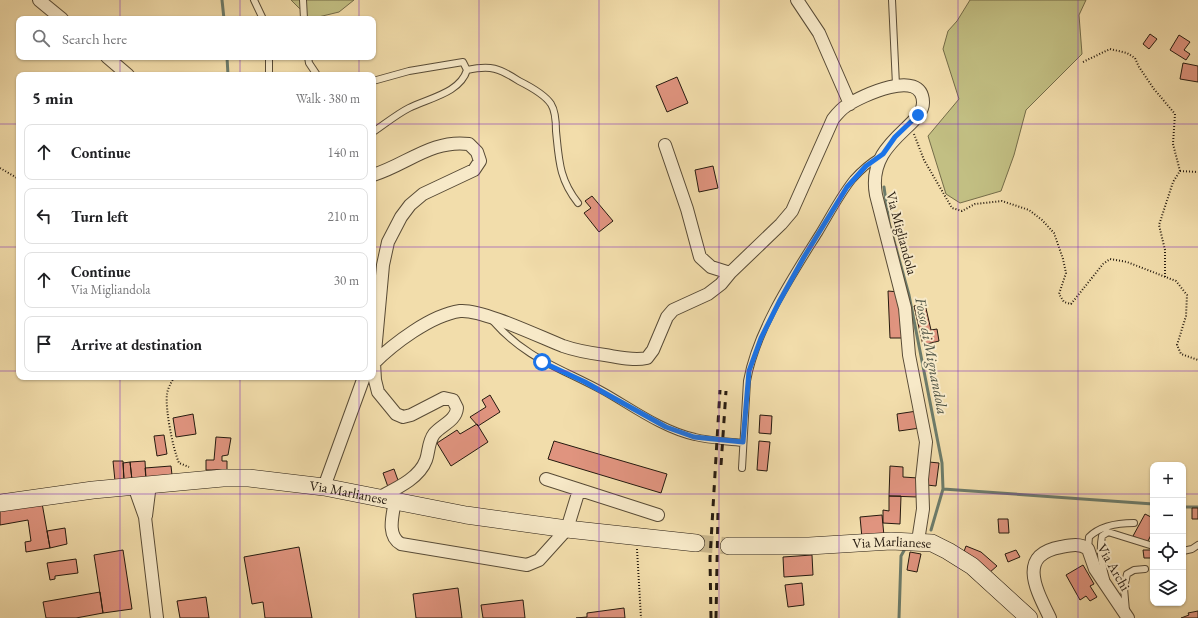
<!DOCTYPE html>
<meta charset="utf-8">
<style>
body{margin:0;font-family:"EB Garamond",serif;background:#f2f2f2;color:#202124}
.controls{position:absolute;right:12px;bottom:12px;display:grid;overflow:hidden;border-radius:8px;box-shadow:0 1px 3px #0004}
.controls button{width:36px;height:36px;display:grid;place-items:center;padding:0;border:0;border-bottom:1px solid #e0e0e0;background:#fff;color:#202124;font:20px sans-serif}
.stop{position:absolute;width:12px;height:12px;margin:-9px;border:3px solid #1a73e8;border-radius:50%;background:#fff}
.stop.end{background:#1a73e8;border-color:#fff;box-shadow:0 1px 4px #0008}
.list{margin:0;padding:0;list-style:none}
h2{display:flex;justify-content:space-between;align-items:center;height:52px;margin:0;padding:0 16px;font-size:17px}
h2 small{font-size:13px;font-weight:400;color:#757577}
.list li{display:grid;grid-template-columns:26px 1fr auto;gap:12px;align-items:center;box-sizing:border-box;height:56px;margin:0 8px 8px;padding:0 8px;border:1px solid #e0e0e0;border-radius:8px}
.list b{display:block;font-size:15px;white-space:nowrap}
.list p{margin:0;font-size:13px;white-space:nowrap;color:#757577}
.list em{font-size:13px;font-style:normal;color:#757577}
.icon{flex:none;width:22px;height:22px;fill:none;stroke:currentColor;stroke-width:2;stroke-linecap:round;stroke-linejoin:round}
.map{position:relative;flex:none;width:1198px;height:618px;overflow:hidden}
.search{position:absolute;background:#fff;box-shadow:0 1px 3px #0004;left:16px;top:16px;width:360px;height:44px;display:flex;align-items:center;gap:10px;box-sizing:border-box;padding:0 14px;border-radius:8px;color:#757577;font-size:15px}
.panel{position:absolute;background:#fff;box-shadow:0 1px 3px #0004;left:16px;top:72px;width:360px;height:308px;border-radius:8px}
.map>svg:first-child{display:block}
.green{fill:#c2bf83;stroke:#746c49}
.lines{fill:none;stroke-linecap:round;stroke-linejoin:round}
.stream{stroke:#6c7b6a;stroke-width:3}
.building{fill:#e0947f;stroke:#251a0f}
.secondary-tunnel{stroke:#c9b68c;stroke-width:17;stroke-dasharray:17 8;stroke-linecap:butt}
.lane-casing{stroke:#584b36;stroke-width:8}
.street-casing{stroke:#584b36;stroke-width:14}
.secondary-casing{stroke:#251a0f;stroke-width:18}
.path{stroke:#251a0f;stroke-width:2;stroke-dasharray:1 2;stroke-linecap:butt}
.lane{stroke:#f7e9c8;stroke-width:6}
.street{stroke:#f7e9c8;stroke-width:12}
.secondary{stroke:#f7e9c8;stroke-width:17}
.rail{stroke:#251a0f;stroke-width:3;stroke-dasharray:7 7;stroke-linecap:butt}
.route{stroke:#1a73e8;stroke-width:5}
.grid{fill:none;stroke:#7b2cbf;stroke-width:1;stroke-opacity:0.55}
.labels{text-anchor:middle;dominant-baseline:central;stroke-width:4;stroke-linejoin:round;paint-order:stroke}
.street-label{font-size:14px;fill:#251a0f;stroke:#f7e9c8}
.water-label{font-size:15px;font-style:italic;fill:#4e5344;stroke:#f7e9c8}
</style>
<div class="map">
<svg width="1198" height="618" viewBox="0 0 1198 618">
<rect width="100%" height="100%" fill="#f2ddab"/>
<filter id="stains"><feTurbulence type="fractalNoise" baseFrequency=".005" numOctaves="4"/><feColorMatrix values="0 0 0 0 .2 0 0 0 0 .09 0 0 0 0 .02 0 0 0 .5 -.17"/></filter>
<radialGradient id="worn" r=".72"><stop offset=".6" stop-color="#630" stop-opacity="0"/><stop offset="1" stop-color="#630" stop-opacity=".3"/></radialGradient>
<!-- green -->
<path class="green" d="M291 0H354L339 12 310 19Z
M970 0H1086L1079 15 1082 54 1026 110 1014 155 1001 191 960 203 946 194 928 136 959 99 943 49 948 31 957 21Z"/>
<g class="lines">
<!-- stream -->
<path class="stream" d="M222 0 224 19
M227 57 228 75
M884 187 889 223 909 295 942 463 943 489 931 530
M943 489 1153 504
M1183 507H1198
M899 618 901 556 906 547"/>
</g>
<!-- building -->
<path class="building" d="M1150 34 1157 39 1149 49 1143 44Z
M1179 35 1190 42 1184 50 1190 54 1186 60 1170 50Z
M1183 63 1198 66V82L1180 79Z
M677 77 688 103 667 112 656 86Z
M713 166 718 188 699 192 695 170Z
M592 196 613 221 599 232 584 213 591 208 585 201Z
M888 291 899 292 904 338H890Z
M925 304 931 330 937 329 939 341 923 345 914 306Z
M490 395 500 412 478 426 470 417 486 407 482 400Z
M917 411 920 428 899 431 897 414Z
M193 414 196 434 176 437 173 418Z
M760 415 772 416 771 434 759 433Z
M477 424 488 442 451 466 437 443 457 430 460 434Z
M164 435 167 454 157 456 154 436Z
M216 437 231 438 228 455 222 456V461H227V470H206V460H214Z
M554 441 667 474 661 493 548 459Z
M759 441 770 442 767 471 757 470Z
M113 461H123L124 480 115 481Z
M145 461 146 479 132 480 130 462Z
M130 462 132 480H124L123 463Z
M929 462 939 463 936 486 927 485Z
M171 466 172 475 146 479 145 468Z
M890 466 903 467V477L918 478 917 497 889 496Z
M394 469 399 483 388 487 383 473Z
M889 496H901L900 524 883 523V510L889 511Z
M42 503 50 548 26 552 25 542 31 541 28 520 0 525V511Z
M1192 508H1198V519H1192Z
M1145 514 1153 518V531L1147 543 1133 536Z
M882 515 884 536 862 538 860 517Z
M998 519H1008L1009 533H999Z
M65 528 67 544 50 548 47 531Z
M966 546 981 552 997 566 989 573 963 554Z
M299 547 312 618H265L263 602 252 604 244 557Z
M123 550 132 609 103 613 94 555Z
M1016 550 1020 557 1008 562 1005 554Z
M1143 550H1153V558H1144Z
M910 552 921 554 917 572 907 570Z
M812 555 813 575 784 577 783 557Z
M76 559 78 573 55 576V579L50 580 47 563Z
M1083 565 1094 584 1090 586 1097 597 1090 601 1086 596 1080 600 1066 575Z
M802 583 804 605 788 607 785 585Z
M458 588 462 618H416L413 594Z
M100 592 103 613 76 618H46L43 602Z
M206 597 209 618H180L177 601Z
M523 600 525 618H483L481 605Z
M624 608 625 618H576L587 617V613Z
M1198 611V618H1181L1189 615 1188 613Z"/>
<g class="lines">
<!-- secondary-tunnel -->
<path class="secondary-tunnel" d="M696 543 729 546"/>
<defs>
<path id="lane" d="M254 0 263 19
M303 0 304 19
M892 0 896 85
M308 57 309 63 317 75
M467 70C491 65 499 68 519 81 529 86 545 95 551 104 556 112 556 123 556 131 559 160 559 179 578 203
M269 75V57
M373 81 409 71 463 62 467 70C460 93 429 98 409 108 397 114 385 124 373 132
M493 321C527 360 562 368 605 392 633 408 663 430 695 437 710 441 727 441 743 443
M742 468 747 381C756 330 792 276 819 233 830 215 840 195 853 179 861 170 869 163 879 157
M1088 549 1089 537C1101 525 1118 523 1134 523
M1183 551 1192 549 1198 545
M1106 579C1102 565 1099 552 1102 536L1108 532 1153 546
M1126 611 1124 588 1127 574 1134 570 1145 569"/>
<path id="street" d="M39 0 62 19
M797 0 819 33 850 104
M107 57 128 75
M665 145 687 209 700 257 711 267 730 273
M373 175C406 165 432 139 469 144L477 152 480 161 474 170 423 194 410 205 401 217 388 242 383 265 374 363 375 380 378 392 396 414 403 417 411 415 444 398 453 400 457 408C456 421 441 425 434 434 428 442 429 452 426 460 419 479 395 489 378 498
M373 364C393 344 431 315 460 311 482 309 540 337 563 346 577 351 590 353 605 355 618 357 633 361 647 358L653 350 667 317 673 310 708 294 721 284 730 273 781 224 792 211 833 119C837 114 841 109 846 106 861 96 922 67 923 102 924 127 866 141 876 195L905 308 909 355 926 442 922 479 923 509 918 541
M546 479 658 515
M134 486 145 517 157 618
M324 487 364 377
M395 501C393 514 386 536 401 544L527 565 539 560 567 529 579 490
M146 516 150 484
M1050 618C1037 591 1016 555 1061 547 1071 545 1080 543 1088 549L1095 569 1128 618"/>
<g id="secondary">
<path id="s1" d="M0 503 93 490 223 478H249L324 487 466 515 567 529 696 543"/>
<path id="s2" d="M729 546H809L891 541 932 543 948 551 972 566 1029 618"/>
</g>
</defs>
<!-- lane casing -->
<use href="#lane" class="lane-casing"/>
<!-- street casing -->
<use href="#street" class="street-casing"/>
<!-- secondary casing -->
<use href="#secondary" class="secondary-casing"/>
<!-- path -->
<path class="path" d="M1083 62 1110 49 1127 53 1135 58 1139 67 1154 89 1175 114 1173 144 1180 171 1173 182 1159 225 1165 250V277
M914 134 924 160 952 208 962 211 975 204 1002 201 1029 210 1042 220 1054 233 1063 259 1066 273 1059 294 1064 302 1071 304 1103 264 1110 259 1127 262 1176 281 1187 295 1186 316 1177 345 1181 354 1198 360
M0 168 19 179
M1180 171 1198 172
M174 377C171 383 168 388 167 394 165 409 173 449 179 463L189 467
M637 549 641 618"/>
<!-- lane -->
<use href="#lane" class="lane"/>
<!-- street -->
<use href="#street" class="street"/>
<!-- secondary -->
<use href="#secondary" class="secondary"/>
<!-- rail -->
<path class="rail" d="M721 465 726 391
M711 618 710 558 720 390
M716 618 718 511"/>
</g>
<g class="lines">
<!-- route -->
<path class="route" d="M542 362 585 382 666 427 694 437 743 442 749 371 761 338 779 302 804 257 847 187 866 166 883 154 895 137 918 115"/>
</g>
<!-- grid -->
<path class="grid" d="M120 0V19M240 0V19M359 0V19M479 0V618M599 0V618M719 0V618M839 0V618M958 0V618M1078 0V618M120 57V75M240 57V75M359 57V75M0 124H19M373 124H1198M0 247H19M373 247H1198M0 371H19M373 371H1198M120 377V618M240 377V618M359 377V618M0 494H1153M1183 494H1198"/>
<g class="labels">
<!-- street labels -->
<g class="street-label">
<text transform="translate(902 233) rotate(75)">Via Migliandola</text>
<text stroke="none"><textPath href="#s1" startOffset="351">Via Marlianese</textPath></text>
<text stroke="none"><textPath href="#s2" startOffset="163">Via Marlianese</textPath></text>
<text transform="translate(1114 567) rotate(60)">Via Archi</text>
</g>
<!-- water labels -->
<g class="water-label">
<text transform="translate(932 356) rotate(79)">Fosso di Mignandola</text>
</g>
</g>
<rect width="100%" height="100%" filter="url(#stains)"/>
<rect width="100%" height="100%" fill="url(#worn)"/>
</svg>
<div class="controls">
<button>+</button>
<button>−</button>
<button><svg class="icon" aria-label="locate" viewBox="0 0 24 24"><circle cx="12" cy="12" r="6"/><path d="M12 2v4M12 18v4M2 12h4M18 12h4"/></svg></button>
<button><svg class="icon" aria-label="layers" viewBox="0 0 24 24"><path d="M12 4l9 5-9 5-9-5zM3 14l9 5 9-5"/></svg></button>
</div>
<div class="stop" style="left:542px;top:362px"></div>
<div class="stop end" style="left:918px;top:115px"></div>
<div class="search"><svg class="icon" aria-label="search" viewBox="0 0 24 24"><circle cx="10" cy="10" r="6"/><path d="M15 15l6 6"/></svg>Search here</div>
<section class="panel">
<h2>5 min<small>Walk · 380 m</small></h2>
<ul class="list">
<li><svg class="icon" aria-label="ahead" viewBox="0 0 24 24"><path d="M12 20V5M6 11l6-6 6 6"/></svg><div><b>Continue</b></div><em>140 m</em></li>
<li><svg class="icon" aria-label="left" viewBox="0 0 24 24"><path d="M17 20v-9H6M10 6l-5 5 5 5"/></svg><div><b>Turn left</b></div><em>210 m</em></li>
<li><svg class="icon" aria-label="ahead" viewBox="0 0 24 24"><path d="M12 20V5M6 11l6-6 6 6"/></svg><div><b>Continue</b><p>Via Migliandola</p></div><em>30 m</em></li>
<li><svg class="icon" aria-label="arrive" viewBox="0 0 24 24"><path d="M6 21V4h12l-3 4 3 4H6"/></svg><div><b>Arrive at destination</b></div></li>
</ul>
</section>
</div>
